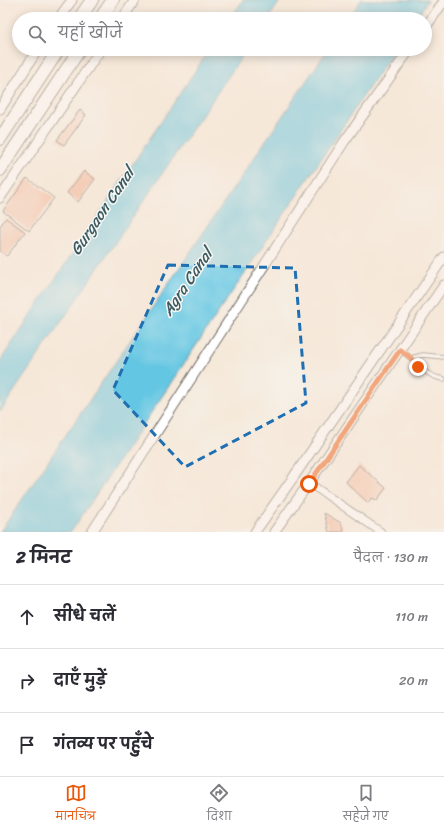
<!DOCTYPE html>
<html lang="hi">
<meta charset="utf-8">
<style>
body{margin:0;font-family:Sriracha,"Playpen Sans Deva",sans-serif;background:#f2f2f3;color:#2b2b33}
.stop{position:absolute;width:12px;height:12px;margin:-9px;border:3px solid #ea580c;border-radius:50%;background:#fff}
.stop.end{background:#ea580c;border-color:#fff;box-shadow:0 1px 4px #0008}
.list{margin:0;padding:0;list-style:none}
h2{display:flex;justify-content:space-between;align-items:center;height:52px;margin:0;padding:0 16px;font-size:17px}
h2 small{font-size:13px;font-weight:400;color:#7c7c81}
.list li{display:grid;grid-template-columns:26px 1fr auto;gap:12px;align-items:center;box-sizing:border-box;height:64px;padding:0 16px;border-top:1px solid #e1e1e2}
.list b{display:block;font-size:15px;white-space:nowrap}
.list em{font-size:13px;font-style:normal;color:#7c7c81}
.icon{flex:none;width:22px;height:22px;fill:none;stroke:currentColor;stroke-width:2;stroke-linecap:round;stroke-linejoin:round}
.map{position:relative;flex:none;width:444px;height:532px;overflow:hidden}
.search{position:absolute;background:#fff;box-shadow:0 2px 10px #0003;left:12px;right:12px;top:12px;height:44px;display:flex;align-items:center;gap:10px;box-sizing:border-box;padding:0 14px;border-radius:22px;color:#7c7c81;font-size:15px}
.sheet{height:244px;background:#fff}
nav{display:flex;justify-content:space-around;align-items:center;box-sizing:border-box;height:56px;border-top:1px solid #e1e1e2;background:#fff;font-size:11px;color:#7c7c81}
nav a{display:grid;justify-items:center;gap:2px}
nav .on{color:#ea580c}
.map>svg:first-child{display:block}
.water{fill:#64c6e2;stroke:#487886}
.building{fill:#f3ae8f}
.lines{fill:none;stroke-linecap:round;stroke-linejoin:round}
.service-casing{stroke:#726d68;stroke-width:5.5}
.minor-casing{stroke:#726d68;stroke-width:9}
.tertiary-casing{stroke:#726d68;stroke-width:11}
.trunk-casing{stroke:#726d68;stroke-width:14}
.service{stroke:#fff;stroke-width:3.5}
.minor{stroke:#fff;stroke-width:7}
.tertiary{stroke:#fff;stroke-width:9}
.trunk{stroke:#fff;stroke-width:12}
.route{stroke:#ea580c;stroke-width:5}
.marked{fill:none;stroke:#1f6fb2;stroke-width:3;stroke-dasharray:8 5;stroke-linejoin:round}
.labels{text-anchor:middle;dominant-baseline:central;stroke-width:3;stroke-linejoin:round;paint-order:stroke}
.water-label{font-size:16px;font-style:italic;fill:#3c5a62;stroke:#f6f6f2}
</style>
<div class="map">
<svg width="444" height="532" viewBox="0 0 444 532">
<rect width="100%" height="100%" fill="#f6f6f2"/>
<filter id="ink" filterUnits="userSpaceOnUse"><feTurbulence type="fractalNoise" baseFrequency=".025" numOctaves="2"/><feDisplacementMap in="SourceGraphic" scale="8" xChannelSelector="R" yChannelSelector="G"/><feConvolveMatrix kernelMatrix="1 2 1 2 8 2 1 2 1" color-interpolation-filters="sRGB"/></filter>
<filter id="wash" filterUnits="userSpaceOnUse"><feTurbulence type="fractalNoise" baseFrequency=".012" numOctaves="4" result="noise"/><feDisplacementMap in="SourceGraphic" scale="16" xChannelSelector="R" yChannelSelector="G"/><feGaussianBlur stdDeviation="0.9" result="paint"/><feColorMatrix in="noise" values="0 0 0 0 0 0 0 0 0 0 0 0 0 0 0 0 0 1.4 0 .05"/><feComposite in="paint" operator="in"/></filter>
<g filter="url(#wash)">
<rect width="100%" height="100%" fill="#f5e8d8"/>
<!-- water -->
<path class="water" d="M243 0H281L268 19H230Z
M361 0H428L416 19H348Z
M210 49H247L0 412V361Z
M328 49H395L71 532H0Z"/>
<g id="blocks">
<!-- building -->
<path class="building" d="M80 110 86 115 64 145 57 140Z
M84 171 95 179 78 202 67 193Z
M27 178 54 198 29 231 3 211Z
M6 218 25 232 7 256 0 251V226Z
M359 465 386 488 377 500 372 498 368 503 346 482Z
M324 513 341 523 344 532H329Z"/>
</g>
</g>
<g filter="url(#ink)">
<use href="#blocks" fill-opacity="0" stroke="#726d68" stroke-width="1"/>
<g class="lines">
<defs>
<path id="service" d="M401 350C416 361 425 377 444 379
M411 358 423 355 444 357"/>
<path id="minor" d="M309 483 381 532"/>
<path id="tertiary" d="M58 19 72 0
M122 19 135 0
M425 28 444 1
M0 109 38 49
M0 198 101 49
M92 532 344 142 410 49
M255 532 297 472 444 257
M274 532 309 483 444 285"/>
<path id="trunk" d="M79 19 92 0
M100 19 113 0
M0 139 59 49
M0 170 80 49"/>
</defs>
<!-- service casing -->
<use href="#service" class="service-casing"/>
<!-- minor casing -->
<use href="#minor" class="minor-casing"/>
<!-- tertiary casing -->
<use href="#tertiary" class="tertiary-casing"/>
<!-- trunk casing -->
<use href="#trunk" class="trunk-casing"/>
<!-- service -->
<use href="#service" class="service"/>
<!-- minor -->
<use href="#minor" class="minor"/>
<!-- tertiary -->
<use href="#tertiary" class="tertiary"/>
<!-- trunk -->
<use href="#trunk" class="trunk"/>
</g>
</g>
<g class="lines" filter="url(#ink)">
<!-- route -->
<path class="route" d="M309 484 400 350 411 358 418 367"/>
</g>
<!-- marked area -->
<path d="M0 0H444V532H0ZM168 265 295 268 306 403 185 467 113 390Z" fill="#f5e8d8" fill-opacity=".55" fill-rule="evenodd"/>
<path class="marked" d="M168 265 295 268 306 403 185 467 113 390Z"/>
<g class="labels">
<!-- water labels -->
<g class="water-label">
<text transform="translate(102 211) rotate(-56)">Gurgaon Canal</text>
<text transform="translate(187 282) rotate(-56)">Agra Canal</text>
</g>
</g>
</svg>
<div class="stop" style="left:309px;top:484px"></div>
<div class="stop end" style="left:418px;top:367px"></div>
<div class="search"><svg class="icon" aria-label="search" viewBox="0 0 24 24"><circle cx="10" cy="10" r="6"/><path d="M15 15l6 6"/></svg>यहाँ खोजें</div>
</div>
<section class="sheet">
<h2>2 मिनट<small>पैदल · 130 m</small></h2>
<ul class="list">
<li><svg class="icon" aria-label="ahead" viewBox="0 0 24 24"><path d="M12 20V5M6 11l6-6 6 6"/></svg><div><b>सीधे चलें</b></div><em>110 m</em></li>
<li><svg class="icon" aria-label="right" viewBox="0 0 24 24"><path d="M7 20v-9h11M14 6l5 5-5 5"/></svg><div><b>दाएँ मुड़ें</b></div><em>20 m</em></li>
<li><svg class="icon" aria-label="arrive" viewBox="0 0 24 24"><path d="M6 21V4h12l-3 4 3 4H6"/></svg><div><b>गंतव्य पर पहुँचे</b></div></li>
</ul>
</section>
<nav>
<a class="on"><svg class="icon" aria-label="map" viewBox="0 0 24 24"><path d="M3 6l6-2 6 2 6-2v14l-6 2-6-2-6 2zM9 4v14M15 6v14"/></svg>मानचित्र</a>
<a><svg class="icon" aria-label="directions" viewBox="0 0 24 24"><path d="M12 3l9 9-9 9-9-9zM9 14v-3h6M13 9l2 2-2 2"/></svg>दिशा</a>
<a><svg class="icon" aria-label="saved" viewBox="0 0 24 24"><path d="M7 4h10v16l-5-4-5 4z"/></svg>सहेजे गए</a>
</nav>
